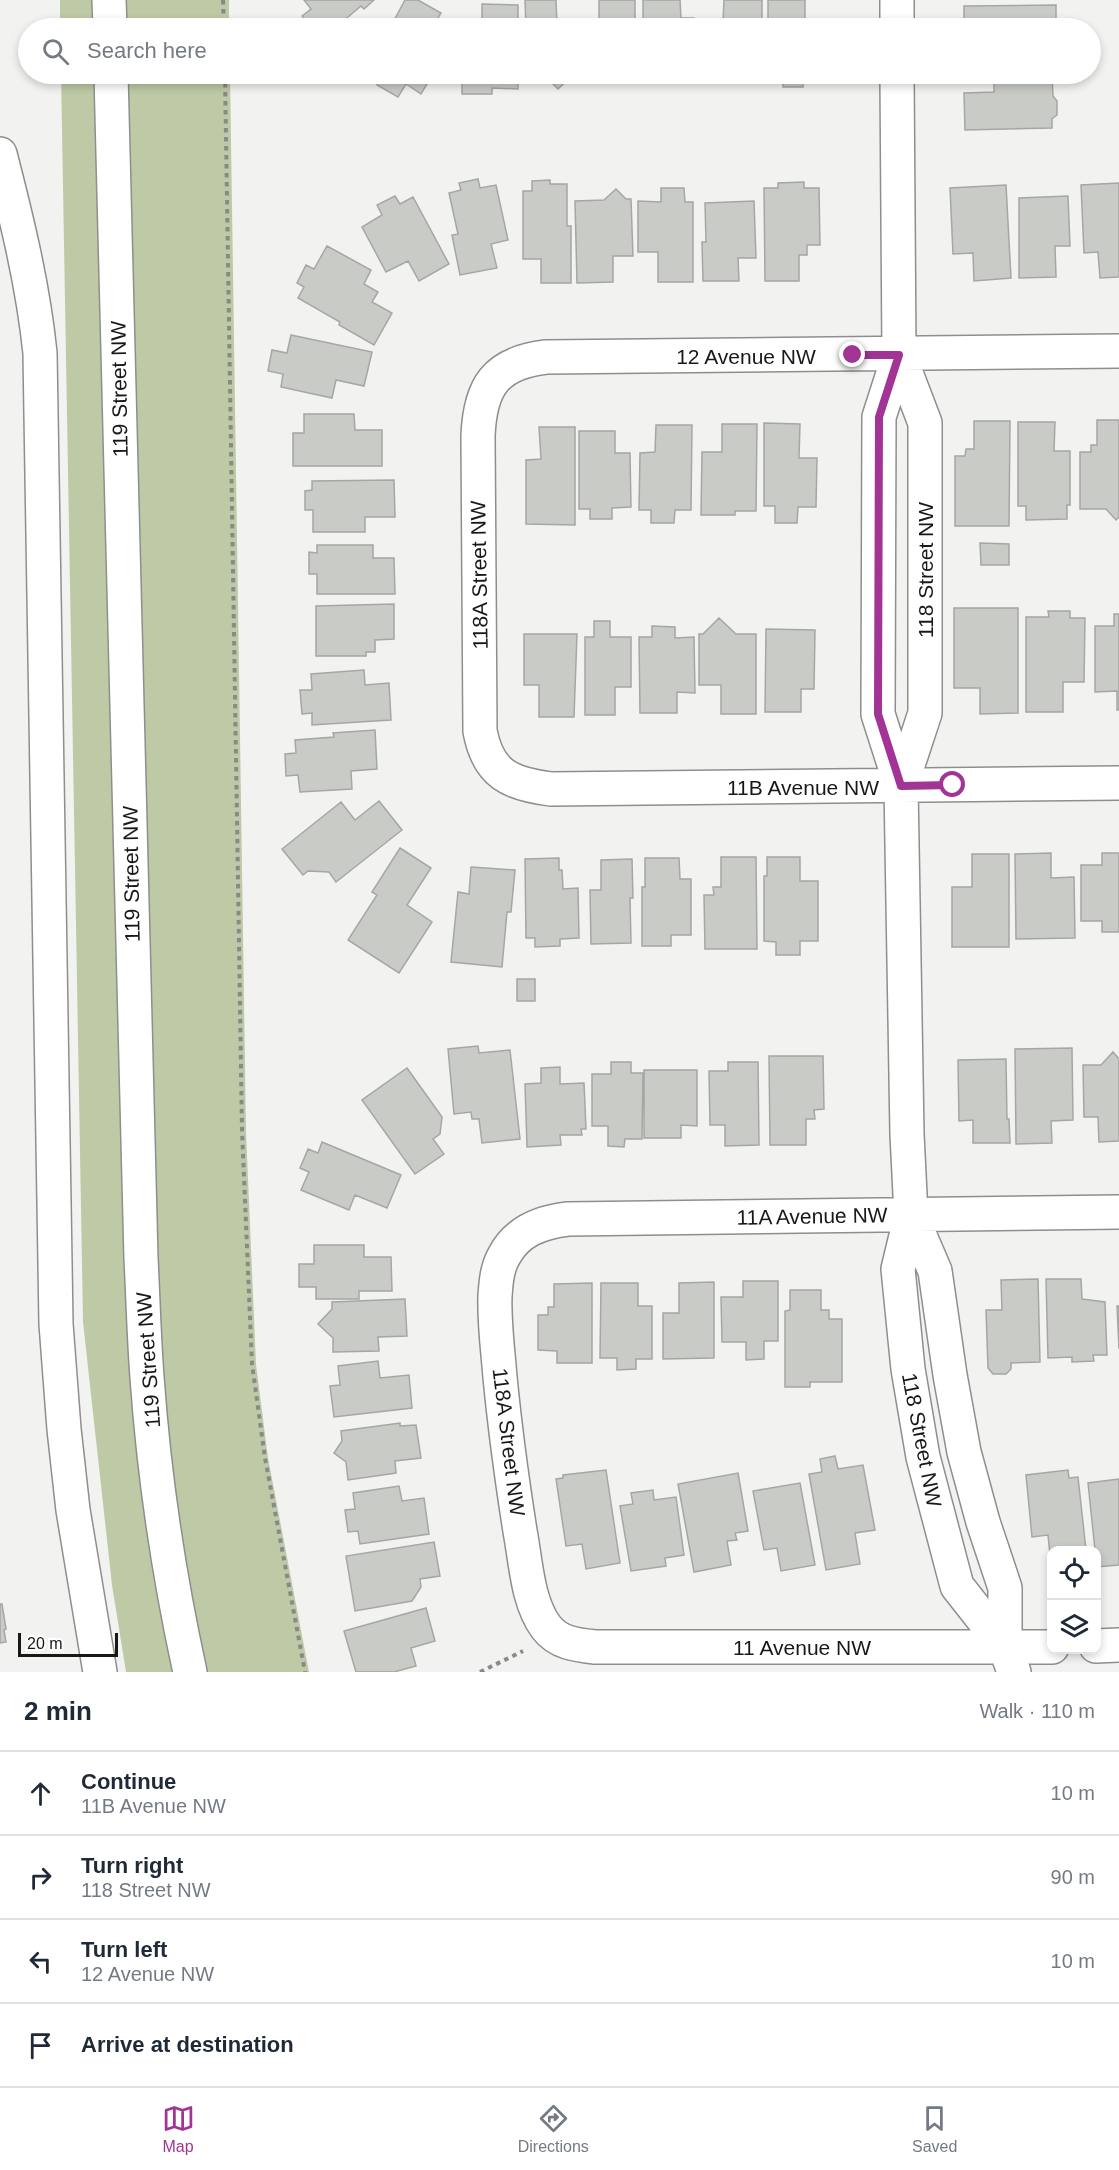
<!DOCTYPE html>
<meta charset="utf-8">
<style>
body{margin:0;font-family:Arial,sans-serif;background:#f6f6f7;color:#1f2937}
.controls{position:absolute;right:18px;bottom:18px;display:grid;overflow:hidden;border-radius:12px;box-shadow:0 3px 9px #0003}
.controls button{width:54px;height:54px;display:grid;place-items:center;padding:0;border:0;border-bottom:2px solid #e0e1e3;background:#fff;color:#1f2937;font:30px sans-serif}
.scale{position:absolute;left:18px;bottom:15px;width:100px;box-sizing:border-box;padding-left:6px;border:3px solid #181817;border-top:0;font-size:16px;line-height:21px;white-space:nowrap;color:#181817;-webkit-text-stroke:4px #fff;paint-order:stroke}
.stop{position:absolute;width:18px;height:18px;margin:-14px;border:4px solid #a13494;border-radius:50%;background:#fff}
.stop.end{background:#a13494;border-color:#fff;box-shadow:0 2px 6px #0008}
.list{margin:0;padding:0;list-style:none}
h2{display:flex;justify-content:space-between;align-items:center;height:78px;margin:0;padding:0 24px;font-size:26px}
h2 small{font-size:20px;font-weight:400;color:#747a83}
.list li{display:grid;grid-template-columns:39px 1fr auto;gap:18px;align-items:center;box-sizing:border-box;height:84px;padding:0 24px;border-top:2px solid #e0e1e3}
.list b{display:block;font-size:22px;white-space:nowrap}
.list p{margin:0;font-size:20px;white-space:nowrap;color:#747a83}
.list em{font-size:20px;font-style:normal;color:#747a83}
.icon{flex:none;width:33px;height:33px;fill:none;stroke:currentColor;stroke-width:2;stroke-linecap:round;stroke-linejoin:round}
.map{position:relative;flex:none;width:1119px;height:1672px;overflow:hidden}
.search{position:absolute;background:#fff;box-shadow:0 3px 9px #0003;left:18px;right:18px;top:18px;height:66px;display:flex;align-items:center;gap:15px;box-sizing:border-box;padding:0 21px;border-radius:33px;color:#747a83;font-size:22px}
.sheet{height:414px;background:#fff}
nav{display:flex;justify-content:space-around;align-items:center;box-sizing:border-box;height:84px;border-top:2px solid #e0e1e3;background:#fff;font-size:16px;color:#747a83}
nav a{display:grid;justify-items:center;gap:3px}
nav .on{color:#a13494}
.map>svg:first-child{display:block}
.green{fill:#becaa6}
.building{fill:#c9cbc7;stroke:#a5a7a4;stroke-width:1.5}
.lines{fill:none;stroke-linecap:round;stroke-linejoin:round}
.minor-casing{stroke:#8e8f8c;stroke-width:36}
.path{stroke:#898987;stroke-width:4;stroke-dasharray:4.5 4.5;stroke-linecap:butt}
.minor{stroke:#fff;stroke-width:33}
.route{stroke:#a13494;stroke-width:8}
.labels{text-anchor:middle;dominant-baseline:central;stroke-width:5;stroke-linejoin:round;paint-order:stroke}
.street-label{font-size:21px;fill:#181817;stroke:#fff}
</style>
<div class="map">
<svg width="1119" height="1672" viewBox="0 0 1119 1672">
<rect width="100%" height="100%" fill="#f2f3f0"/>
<!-- green -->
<path class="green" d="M60 0H229V28H60Z
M61 74H230L246 1132 256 1364 268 1458 309 1672H126L112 1585 83 1322Z"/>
<!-- building -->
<path class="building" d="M304 0H374L364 9 361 6 335 28H327L324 26 321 28H313L302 16 311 9Z
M405 0H418L441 13 432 28H390Z
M525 0H556L557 24 574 23V28H526Z
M599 0H635V28H581V22L599 21Z
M643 0H680L681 18H694V28H643Z
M724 0H762V28H706V22L723 21Z
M768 0H805V23H823V28H768Z
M482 4 518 5V28H482Z
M1056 5V28H964V6Z
M383 74H433L421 94 406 84 398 97 377 85Z
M462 74H518V89L492 88V94H462Z
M543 74H574L558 89Z
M605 74H626V82L605 83Z
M655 74H679V80H655Z
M706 74H761V77L742 76V82H706Z
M783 74H803V87H783Z
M994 74H1052L1053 96 1057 101V115L1052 119V128L965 130 964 93 994 92Z
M478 179 480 188 496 185 508 240 491 244 497 268 460 275 452 235 458 234 449 193 461 190 459 183Z
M550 180V184H567V226H571V283H541V259H523V191H532V181Z
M804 182V188H819L820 245H807V255H799V281H765L764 188H778V183Z
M1119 183V277L1100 278 1098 252 1084 253 1081 185Z
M1006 185 1011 278 974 281 973 253 953 254 950 188Z
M661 188H684L685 202H693V282H658V252H638V201L661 202Z
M616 189 626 199H631L633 256H613V282L577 283 575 201 604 200Z
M395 196 400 204 413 197 449 264 419 281 408 261 386 272 362 227 382 215 377 205Z
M1068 196 1070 246H1055L1056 277 1019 278V198Z
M754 201 756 258H738L739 281H703L702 242H706L705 203Z
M327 246 371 270 364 284 378 292 372 302 392 313 374 345 339 325 340 322 298 298 304 287 297 283 306 265 314 269Z
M291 335 372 352 364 386 336 380 332 398 281 387 283 374 268 371 272 350 287 353Z
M304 414H354L355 430H382V466H293V433H304Z
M1097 420H1119V517L1116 520 1106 509H1080V452H1091V445H1097Z
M974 421H1010L1009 526H955V456H965L966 449H974Z
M1018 422H1055L1054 451H1070V505H1067V519L1026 520V506H1018Z
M764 423 800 424 799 458H817L816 507H798L797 523H775V506H764Z
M722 424H757L756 511H735V515H701L702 452H722Z
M656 425H692L691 510H675L674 523H651V510H639L640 453 655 452Z
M539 427H575V525L526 524V460L541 459Z
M579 431H615V453H630L631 507 612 508V519H590V509H579Z
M394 480 395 517H365V532H313V510H305V491L312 490V481Z
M980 543 1009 544V565H981Z
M317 545H373V558H394L395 594H317V574H309V552L317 553Z
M394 604V639L375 640V652H366V656H316V606Z
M954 608H1018V713L980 714V688H954Z
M1048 611H1070V618H1085L1084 682H1063V712H1026V617H1049Z
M1114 614H1119V710H1117V691L1095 692V626H1114Z
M719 618 736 634H756V714H721V685H699V634H703Z
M594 621H610V637H631V687H615V715H585V637H594Z
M652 626 675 627V638L694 637 695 693 677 692V713H640L639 637H652Z
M766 629 815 630 814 689H801V712H765Z
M524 634H577L574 717H539V685H524Z
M364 670 365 685 389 683 391 720 312 725V713L302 714 300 690H312L311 674Z
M375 730 377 769 351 771 352 789 300 792 298 775 286 776 285 754 296 753 295 740 334 737 333 733Z
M379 801 402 830 336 882 329 872 308 871 303 875 282 849 341 802 355 820Z
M400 848 431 868 407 905 432 922 399 973 348 940 377 895 372 892Z
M1051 853V878L1074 877 1075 938 1016 939 1015 854Z
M1102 853H1119V932H1102V921H1081V865H1102Z
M972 854H1009V947H952V887H972Z
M721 857H756L757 949H705L704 895H714L713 887H721Z
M767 857H800V881H818V941H800V955H776V942L764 941V876H767Z
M559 858V870H562L563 889 578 888 579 938 560 939V946L535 947V938H526L525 859Z
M645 858H679L680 879H691V935H671V946H642V887H645Z
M632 859 633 898H630L631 943 591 944 590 890H601V860Z
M471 867 515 870 511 912H507L502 967 451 962 458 892 469 894Z
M517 979H535V1001H517Z
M478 1046 479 1053 510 1050 520 1139 482 1143 479 1119H472L471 1112 454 1114 448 1049Z
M1072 1048 1073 1120 1051 1121 1052 1143 1016 1144 1015 1049Z
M1113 1052 1119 1059V1141L1099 1142 1098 1117H1084L1083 1065H1101Z
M769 1056H823L824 1109 814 1110 815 1119H806V1145H770Z
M1006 1059 1007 1119H1009L1010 1143H973V1120L959 1121 958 1060Z
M611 1062H631V1073H643L642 1139H625L624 1147 608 1146V1126H592V1074H611Z
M728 1062H758L759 1145 725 1146V1125H710L709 1071H728Z
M560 1067V1084L584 1083 586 1129H581L582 1135H560L561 1145 527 1147 525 1084 541 1083V1068Z
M407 1068 442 1117 440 1134 433 1139 444 1154 415 1174 362 1100Z
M644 1070H697V1126L681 1125V1138H644Z
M322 1142 401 1175 387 1208 355 1195 349 1210 301 1190 309 1172 300 1168 308 1149 318 1153Z
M314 1245H364V1257H391L392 1291H359V1299H316V1287H299V1264H314Z
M1038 1279 1040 1362 1011 1363V1369L1006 1374H993L988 1368 986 1310H1002L1001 1280Z
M1046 1279H1081L1082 1299 1105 1302 1107 1355H1093L1094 1361 1072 1362V1357L1048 1358Z
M743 1281H778V1341H764V1359L746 1360V1342H722L721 1297H743Z
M714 1282V1358L663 1359V1313H679V1283Z
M592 1283V1363H557V1351L538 1350V1315H548V1307H554V1284Z
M601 1283H638V1306H652V1359H636V1369L617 1370V1358H600Z
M790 1290H821V1310H829V1319H842V1382H810V1387H785V1311L790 1310Z
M405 1299 407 1336 378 1337 379 1351 333 1352V1338L318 1324 332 1309V1302Z
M1117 1306H1119V1349Z
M378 1361 380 1378 409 1375 412 1408 334 1417 330 1386 340 1385 338 1366Z
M400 1423V1426L416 1425 421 1458 395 1461 396 1473 348 1480 346 1462 334 1453 342 1441 341 1431Z
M835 1456 838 1469 863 1465 875 1530 855 1533 860 1564 826 1570 809 1474 822 1472 820 1459Z
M606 1470 620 1563 586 1569 582 1544 566 1546 556 1479 563 1478V1475Z
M1068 1470 1069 1478 1078 1477 1086 1550H1052L1051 1565 1048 1535 1032 1537 1026 1475Z
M738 1473 748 1531 735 1533 737 1540 727 1541 731 1565 694 1572 678 1484Z
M1119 1479V1565L1096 1567V1550H1095L1088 1483Z
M800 1483 815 1565 781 1571 777 1548 764 1550 753 1491Z
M399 1486 402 1501 424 1498 429 1534 360 1544 358 1531 348 1532 345 1510 355 1509 353 1493Z
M653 1490 654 1500 676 1497 684 1555 665 1558 666 1566 631 1571 620 1506 633 1504 631 1493Z
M434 1542 440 1576 420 1579 421 1587 412 1601 355 1611 346 1556Z
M0 1604H2L6 1629 4 1630 6 1642 0 1643Z
M426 1608 435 1641 411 1648 416 1666 394 1672H356L344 1631Z"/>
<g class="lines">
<defs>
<path id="minor" d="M109 0 110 28
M897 0V28
M111 74 141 1258C143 1298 144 1338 147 1377 154 1476 169 1576 190 1672
M897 74 899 355 879 417 878 714 901 786 907 1134 911 1215 898 1269 908 1369 923 1457 957 1586 1005 1647 1014 1672
M0 154C17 220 33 285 40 353L56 1324 64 1429 73 1510 100 1672
M1119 351 546 357C495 363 480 387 478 436L480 731C488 774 510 784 551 789L1119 783
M899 355 925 423V713L901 786
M911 1215 935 1271 950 1375 964 1452 983 1522 1005 1588V1647
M1096 1646 1119 1645
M1052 1647H595C576 1645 558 1643 546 1627 527 1601 526 1562 520 1531 512 1480 505 1429 500 1377 498 1351 494 1323 495 1296 496 1282 497 1268 504 1256 517 1231 541 1222 568 1219L1119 1212"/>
</defs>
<!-- minor casing -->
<use href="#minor" class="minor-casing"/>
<!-- path -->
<path class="path" d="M223 0 224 28
M225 74 242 1130 252 1364 265 1458 305 1672
M480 1672 523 1651"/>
<!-- minor -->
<use href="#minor" class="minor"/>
</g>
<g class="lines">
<!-- route -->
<path class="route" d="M853 355H899L879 417 878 714 901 786 953 785"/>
</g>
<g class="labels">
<!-- street labels -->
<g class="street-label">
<text x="746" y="356">12 Avenue NW</text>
<text transform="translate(119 389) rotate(-91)">119 Street NW</text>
<text transform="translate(925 570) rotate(-90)">118 Street NW</text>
<text transform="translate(479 575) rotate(-91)">118A Street NW</text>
<text x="803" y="787">11B Avenue NW</text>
<text transform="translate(131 874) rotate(-91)">119 Street NW</text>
<text transform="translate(812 1216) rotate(-1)">11A Avenue NW</text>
<text transform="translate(148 1360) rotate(-94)">119 Street NW</text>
<text transform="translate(922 1440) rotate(79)">118 Street NW</text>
<text transform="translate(509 1442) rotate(83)">118A Street NW</text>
<text x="802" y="1647">11 Avenue NW</text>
</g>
</g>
</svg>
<div class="controls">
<button><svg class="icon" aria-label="locate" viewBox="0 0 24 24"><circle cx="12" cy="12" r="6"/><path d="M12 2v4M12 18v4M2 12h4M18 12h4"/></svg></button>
<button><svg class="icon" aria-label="layers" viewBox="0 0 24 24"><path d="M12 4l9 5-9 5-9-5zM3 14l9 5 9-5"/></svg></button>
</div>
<div class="scale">20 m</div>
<div class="stop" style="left:953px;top:785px"></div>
<div class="stop end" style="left:853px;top:355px"></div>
<div class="search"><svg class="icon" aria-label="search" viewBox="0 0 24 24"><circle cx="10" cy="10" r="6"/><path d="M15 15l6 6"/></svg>Search here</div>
</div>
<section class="sheet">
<h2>2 min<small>Walk · 110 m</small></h2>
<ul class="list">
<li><svg class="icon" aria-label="ahead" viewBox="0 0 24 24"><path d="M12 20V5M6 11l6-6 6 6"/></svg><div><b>Continue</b><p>11B Avenue NW</p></div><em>10 m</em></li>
<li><svg class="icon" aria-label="right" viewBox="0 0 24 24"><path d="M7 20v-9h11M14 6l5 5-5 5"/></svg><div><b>Turn right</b><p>118 Street NW</p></div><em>90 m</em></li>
<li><svg class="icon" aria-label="left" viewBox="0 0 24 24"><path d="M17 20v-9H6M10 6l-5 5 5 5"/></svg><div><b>Turn left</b><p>12 Avenue NW</p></div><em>10 m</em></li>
<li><svg class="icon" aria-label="arrive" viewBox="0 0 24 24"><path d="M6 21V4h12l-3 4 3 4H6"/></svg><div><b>Arrive at destination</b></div></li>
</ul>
</section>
<nav>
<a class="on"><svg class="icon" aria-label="map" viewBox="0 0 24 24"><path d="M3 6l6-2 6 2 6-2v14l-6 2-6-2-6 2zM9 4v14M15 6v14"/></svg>Map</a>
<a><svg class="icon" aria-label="directions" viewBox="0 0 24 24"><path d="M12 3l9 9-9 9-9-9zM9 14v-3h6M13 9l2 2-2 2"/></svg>Directions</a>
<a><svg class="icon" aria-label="saved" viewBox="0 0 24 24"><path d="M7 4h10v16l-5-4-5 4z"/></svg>Saved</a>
</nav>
